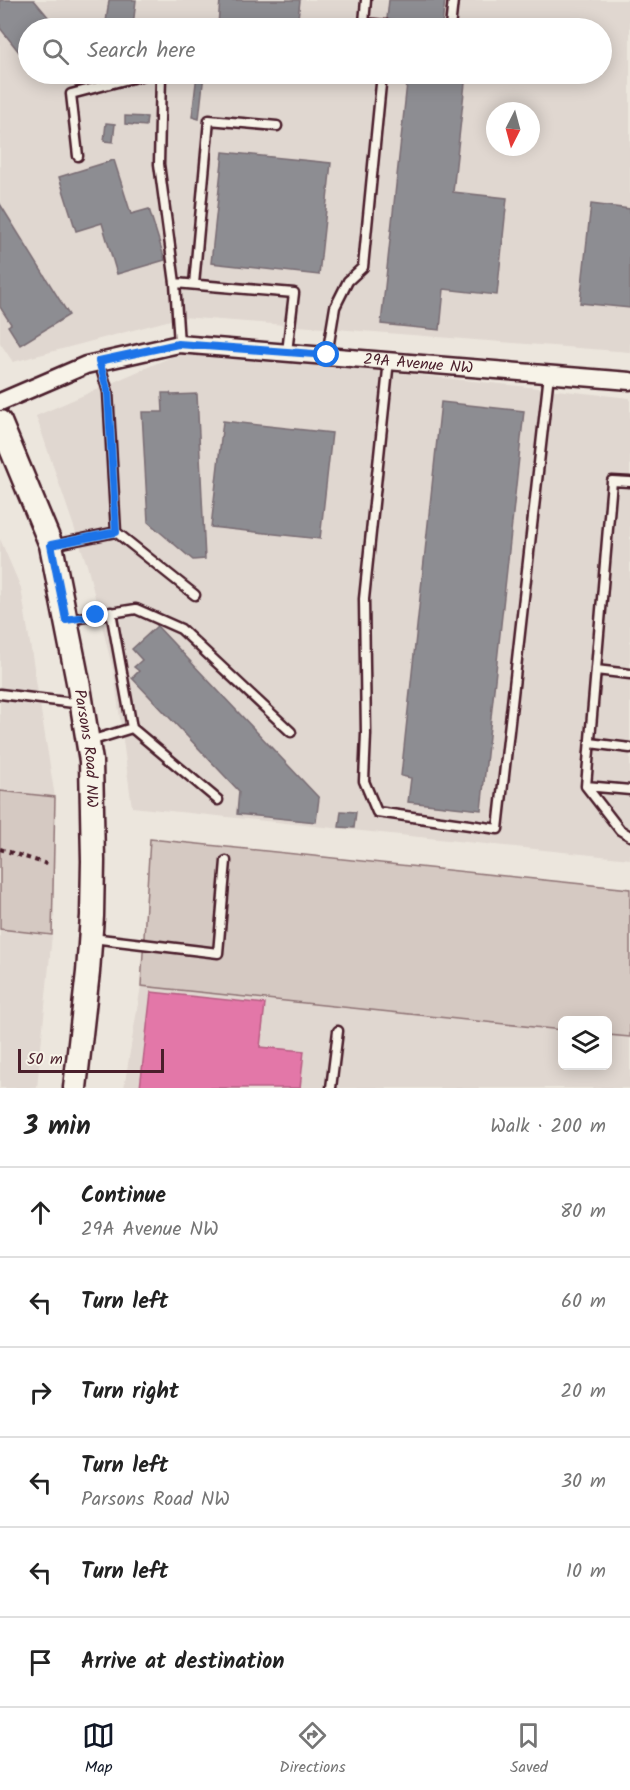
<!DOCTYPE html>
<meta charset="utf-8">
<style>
body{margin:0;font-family:Kalam,sans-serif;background:#f6f6f6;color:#222}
.controls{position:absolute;right:18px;bottom:18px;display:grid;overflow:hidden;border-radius:9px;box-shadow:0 3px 15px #0003}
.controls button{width:54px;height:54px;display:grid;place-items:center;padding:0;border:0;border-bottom:2px solid #e0e0e0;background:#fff;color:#222;font:30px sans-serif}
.compass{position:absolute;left:486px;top:102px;width:54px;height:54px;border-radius:50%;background:#fff;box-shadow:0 3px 15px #0003;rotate:186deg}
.scale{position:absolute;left:18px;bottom:15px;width:146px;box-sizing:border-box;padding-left:6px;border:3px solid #4a1f2b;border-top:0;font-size:16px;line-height:21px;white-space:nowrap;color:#4a1f2b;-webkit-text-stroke:4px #f7f3e8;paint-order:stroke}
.stop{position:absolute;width:18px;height:18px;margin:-14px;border:4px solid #1a73e8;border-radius:50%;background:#fff}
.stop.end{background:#1a73e8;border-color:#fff;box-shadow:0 2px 6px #0008}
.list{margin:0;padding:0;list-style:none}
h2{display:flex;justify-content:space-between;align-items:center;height:78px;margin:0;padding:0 24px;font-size:26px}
h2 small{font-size:20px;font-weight:400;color:#767676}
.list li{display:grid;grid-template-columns:39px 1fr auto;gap:18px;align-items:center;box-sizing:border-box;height:90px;padding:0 24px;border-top:2px solid #e0e0e0}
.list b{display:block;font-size:22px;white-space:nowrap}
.list p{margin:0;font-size:20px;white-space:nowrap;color:#767676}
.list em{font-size:20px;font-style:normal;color:#767676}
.icon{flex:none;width:33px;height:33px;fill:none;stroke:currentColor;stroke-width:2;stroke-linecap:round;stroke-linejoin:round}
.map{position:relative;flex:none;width:630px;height:1088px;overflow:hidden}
.search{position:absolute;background:#fff;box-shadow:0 3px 15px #0003;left:18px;right:18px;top:18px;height:66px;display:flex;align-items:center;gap:15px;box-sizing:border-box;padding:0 21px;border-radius:33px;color:#767676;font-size:22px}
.sheet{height:618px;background:#fff}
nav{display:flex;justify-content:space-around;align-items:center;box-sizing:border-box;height:84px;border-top:2px solid #e0e0e0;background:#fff;font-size:16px;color:#767676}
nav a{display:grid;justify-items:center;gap:3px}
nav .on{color:#111827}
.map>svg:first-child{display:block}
.built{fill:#e0d7d0;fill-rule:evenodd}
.green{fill:#d5c9c2;stroke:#907476;stroke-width:1.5}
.health{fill:#e377a8;stroke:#b55d82;stroke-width:1.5}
.industry{fill:#8d8d92;stroke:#796c73;stroke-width:1.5}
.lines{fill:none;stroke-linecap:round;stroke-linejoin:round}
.service-casing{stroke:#4a1f2b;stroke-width:13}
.minor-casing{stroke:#4a1f2b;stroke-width:21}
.secondary-casing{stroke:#4a1f2b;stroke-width:27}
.path{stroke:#4a1f2b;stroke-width:4;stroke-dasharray:4.5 4.5;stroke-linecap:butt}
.service{stroke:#f7f3e8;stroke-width:8}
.minor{stroke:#f7f3e8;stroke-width:16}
.secondary{stroke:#f7f3e8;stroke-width:22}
.route{stroke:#1a73e8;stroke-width:8}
.labels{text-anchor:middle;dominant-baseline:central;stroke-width:6;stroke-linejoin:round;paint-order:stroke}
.street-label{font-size:16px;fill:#4a1f2b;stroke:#f7f3e8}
</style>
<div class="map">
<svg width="630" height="1088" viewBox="0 0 630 1088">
<rect width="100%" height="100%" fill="#ece6dd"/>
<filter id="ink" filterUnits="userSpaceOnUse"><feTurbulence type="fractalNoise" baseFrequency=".0167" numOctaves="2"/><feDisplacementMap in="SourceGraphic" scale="12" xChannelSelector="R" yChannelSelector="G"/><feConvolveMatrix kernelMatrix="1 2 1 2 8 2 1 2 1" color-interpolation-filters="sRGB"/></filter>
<g filter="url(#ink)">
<!-- built -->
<path class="built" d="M0 0H630V352L182 317 13 362 0 343ZM28 28H602V74H28ZM495 111H531V147H495Z
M187 350 630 398V859L132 807 114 674 87 565 36 416Z
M0 539 21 588 55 797 0 791Z
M0 929 52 935 37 1088H0Z
M141 986 562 1030V1066H608V1035L630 1037V1088H124Z"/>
<!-- green -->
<path class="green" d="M0 791 55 797 52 935 0 929Z
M150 839 630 889V1037L608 1035V1020H562V1030L141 986Z"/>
<!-- health -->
<path class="health" d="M151 992 265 1004 260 1047 304 1051 300 1088H140Z"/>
<!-- industry -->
<path class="industry" d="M0 0H34L54 24 49 28H28V45L19 52 0 28Z
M109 0H136L133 26 106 22Z
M220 0H300L297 28H253L218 25Z
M389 0H445L442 24 387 19Z
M197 74H204L199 119 192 117Z
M408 74H466L453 192 507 198 497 295 444 289 440 330 381 324Z
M125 116 147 117 146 126 125 124Z
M106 123 115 124 113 142 104 141Z
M223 152 331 163 319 275 211 263Z
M114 160 131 214 149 209 165 260 117 274 102 223 76 231 59 177Z
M0 204 69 315 20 345 8 326 11 324 0 307Z
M591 204 630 209V308L580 303Z
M162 393H170L171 395 197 394 205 559 193 560 148 522 142 412H163Z
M441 402 524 411 481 810 408 802 411 778 401 776Z
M223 421 332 433 320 539 211 527Z
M157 626 319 798 316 822 237 814 239 791 132 678 139 671 134 667 142 660 132 649Z
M341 811 356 812 354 828 339 827Z"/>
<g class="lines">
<defs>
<path id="service" d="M366 0 364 23 417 28
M450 28 453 0
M161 74 159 164 175 283
M78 156 71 94 148 74
M194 284 209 120 277 126
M179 344 175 283 294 293 287 352
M327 355 335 307 348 281 363 267 382 74
M389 360 364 599 366 734 364 781 377 812 498 829 549 374
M630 482 612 481 586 786 620 830 630 836
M116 532 195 595
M53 545 116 532 108 392 99 362
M111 612 132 728
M67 620 136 609 181 629 291 732
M596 670 630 674
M0 694 82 704
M90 741 132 728 218 800
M590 743 630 748
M586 786 630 790
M92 938 218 953 226 861
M331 1088 338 1031"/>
<g id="minor">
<path id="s1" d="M0 402 86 365 179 344 630 381"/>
</g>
<g id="secondary">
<path id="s2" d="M0 422 51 545 79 687 91 761 93 861 92 916 88 972 75 1088"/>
</g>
</defs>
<!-- service casing -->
<use href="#service" class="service-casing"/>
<!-- minor casing -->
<use href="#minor" class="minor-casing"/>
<!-- secondary casing -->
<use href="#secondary" class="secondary-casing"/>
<!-- path -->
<path class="path" d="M0 849 50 865"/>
<!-- service -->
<use href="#service" class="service"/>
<!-- minor -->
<use href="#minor" class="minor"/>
<!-- secondary -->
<use href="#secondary" class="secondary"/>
</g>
</g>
<g class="lines" filter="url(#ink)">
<!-- route -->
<path class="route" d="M96 615 66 620 51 545 116 532 108 392 99 361 178 344 327 355"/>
</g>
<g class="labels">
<!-- street labels -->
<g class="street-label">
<text stroke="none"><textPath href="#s1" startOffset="429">29A Avenue NW</textPath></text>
<text stroke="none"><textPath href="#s2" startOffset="340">Parsons Road NW</textPath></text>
</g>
</g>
</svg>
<div class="controls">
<button><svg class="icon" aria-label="layers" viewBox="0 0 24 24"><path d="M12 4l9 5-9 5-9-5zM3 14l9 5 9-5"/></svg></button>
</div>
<svg class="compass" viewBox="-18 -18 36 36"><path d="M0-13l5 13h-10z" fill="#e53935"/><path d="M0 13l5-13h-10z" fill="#767676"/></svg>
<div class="scale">50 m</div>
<div class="stop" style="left:327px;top:355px"></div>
<div class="stop end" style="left:96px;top:615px"></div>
<div class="search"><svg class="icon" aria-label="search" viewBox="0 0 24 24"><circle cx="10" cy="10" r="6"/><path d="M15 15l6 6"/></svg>Search here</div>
</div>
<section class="sheet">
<h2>3 min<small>Walk · 200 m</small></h2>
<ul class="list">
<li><svg class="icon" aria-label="ahead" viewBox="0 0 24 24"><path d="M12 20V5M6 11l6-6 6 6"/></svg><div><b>Continue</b><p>29A Avenue NW</p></div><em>80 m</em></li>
<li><svg class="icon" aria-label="left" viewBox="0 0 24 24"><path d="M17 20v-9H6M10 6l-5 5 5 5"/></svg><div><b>Turn left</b></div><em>60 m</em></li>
<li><svg class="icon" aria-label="right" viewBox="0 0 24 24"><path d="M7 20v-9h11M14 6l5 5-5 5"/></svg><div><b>Turn right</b></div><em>20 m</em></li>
<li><svg class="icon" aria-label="left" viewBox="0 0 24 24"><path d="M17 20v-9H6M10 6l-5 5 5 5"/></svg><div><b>Turn left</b><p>Parsons Road NW</p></div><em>30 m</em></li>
<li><svg class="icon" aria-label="left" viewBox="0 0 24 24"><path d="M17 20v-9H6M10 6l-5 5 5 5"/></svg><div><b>Turn left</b></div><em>10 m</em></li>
<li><svg class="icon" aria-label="arrive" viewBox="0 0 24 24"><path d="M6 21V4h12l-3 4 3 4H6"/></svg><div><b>Arrive at destination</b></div></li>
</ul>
</section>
<nav>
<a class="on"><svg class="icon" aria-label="map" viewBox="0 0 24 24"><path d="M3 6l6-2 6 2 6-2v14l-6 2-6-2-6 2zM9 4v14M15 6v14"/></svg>Map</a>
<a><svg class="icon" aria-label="directions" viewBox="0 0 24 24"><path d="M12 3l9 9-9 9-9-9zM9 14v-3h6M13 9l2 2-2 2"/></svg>Directions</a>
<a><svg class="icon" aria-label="saved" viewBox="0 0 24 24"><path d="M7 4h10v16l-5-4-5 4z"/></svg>Saved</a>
</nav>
